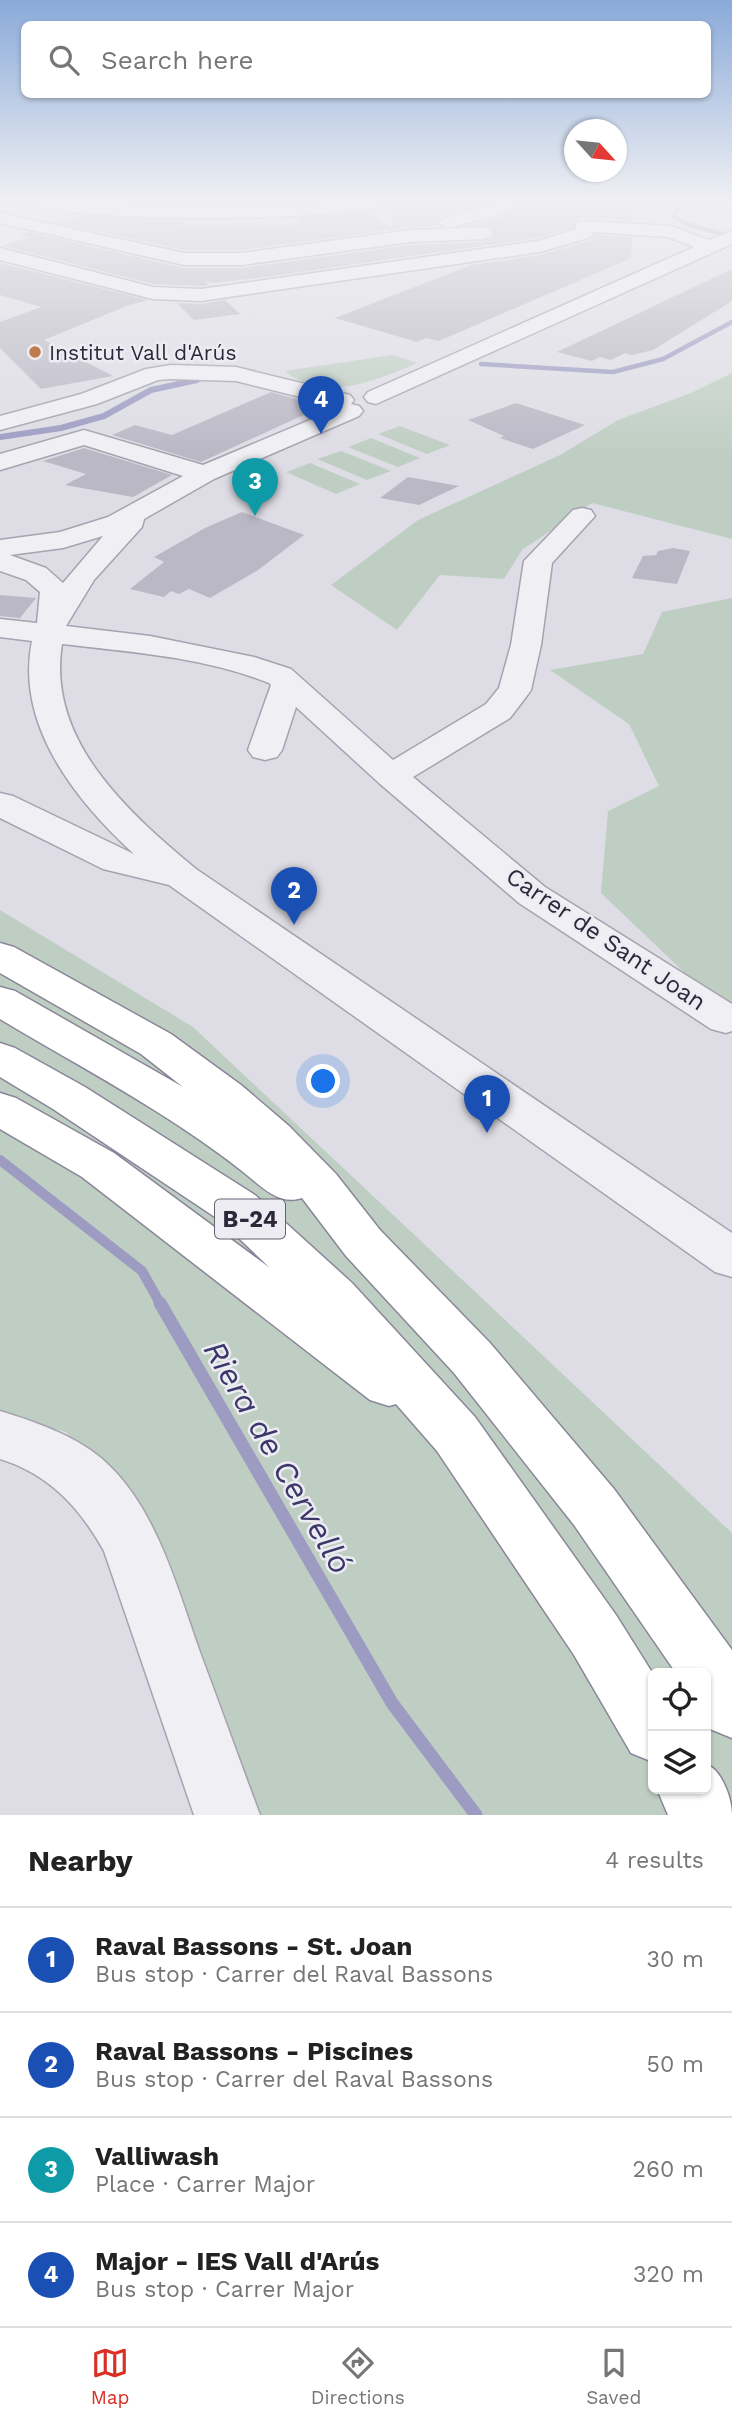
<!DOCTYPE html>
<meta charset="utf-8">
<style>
body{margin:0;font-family:"Work Sans",sans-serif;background:#f2f2f2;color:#222}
.controls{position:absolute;right:21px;bottom:21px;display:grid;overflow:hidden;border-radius:10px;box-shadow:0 2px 5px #0004}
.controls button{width:63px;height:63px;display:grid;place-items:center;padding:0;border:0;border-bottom:2px solid #e0e0e0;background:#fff;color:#222;font:35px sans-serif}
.compass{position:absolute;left:564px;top:119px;width:63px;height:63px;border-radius:50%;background:#fff;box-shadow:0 2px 5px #0004;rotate:117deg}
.you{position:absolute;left:324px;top:1082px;width:24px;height:24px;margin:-18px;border:5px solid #fff;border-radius:50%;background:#1a73e8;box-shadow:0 0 0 10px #1a73e833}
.badge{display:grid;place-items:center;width:46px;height:46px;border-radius:50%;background:#d93025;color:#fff;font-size:23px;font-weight:700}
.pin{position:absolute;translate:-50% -58px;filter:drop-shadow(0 2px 4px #0008)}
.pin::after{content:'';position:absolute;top:37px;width:24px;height:21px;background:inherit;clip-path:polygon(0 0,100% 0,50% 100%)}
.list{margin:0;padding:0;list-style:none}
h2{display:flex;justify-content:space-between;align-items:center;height:91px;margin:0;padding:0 28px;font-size:30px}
h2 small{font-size:23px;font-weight:400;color:#767676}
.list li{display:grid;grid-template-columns:46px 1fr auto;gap:21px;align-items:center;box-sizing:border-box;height:105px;padding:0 28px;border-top:2px solid #e0e0e0}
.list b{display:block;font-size:26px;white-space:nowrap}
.list p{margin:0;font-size:23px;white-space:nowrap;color:#767676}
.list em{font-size:23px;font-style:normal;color:#767676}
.icon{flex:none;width:38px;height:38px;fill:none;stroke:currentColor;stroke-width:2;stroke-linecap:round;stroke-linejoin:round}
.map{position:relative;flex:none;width:732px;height:1815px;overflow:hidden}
.search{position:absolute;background:#fff;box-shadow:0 2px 5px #0004;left:21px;right:21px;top:21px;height:77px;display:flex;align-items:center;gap:18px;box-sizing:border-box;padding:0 24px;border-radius:10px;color:#767676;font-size:26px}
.sheet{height:511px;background:#fff}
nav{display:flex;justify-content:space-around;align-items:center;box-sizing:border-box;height:98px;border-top:2px solid #e0e0e0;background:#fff;font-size:19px;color:#767676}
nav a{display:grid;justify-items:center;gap:4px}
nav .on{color:#d93025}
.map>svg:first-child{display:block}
.green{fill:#bfcec3;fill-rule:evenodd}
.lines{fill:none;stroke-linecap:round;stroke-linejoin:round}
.stream-far3{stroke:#9d9bc2;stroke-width:4.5}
.stream-far2{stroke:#9d9bc2;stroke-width:6}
.stream-far1{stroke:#9d9bc2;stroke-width:10}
.stream{stroke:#9d9bc2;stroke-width:13}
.building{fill:#bab8c5}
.minor-casing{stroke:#a5a3ae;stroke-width:3}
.highway-casing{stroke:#89869a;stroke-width:3}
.minor{fill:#f0eff4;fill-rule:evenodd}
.highway{fill:#fff;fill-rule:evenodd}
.poi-dot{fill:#c07a4d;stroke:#edecf3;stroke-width:2.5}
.labels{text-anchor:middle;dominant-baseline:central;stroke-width:5;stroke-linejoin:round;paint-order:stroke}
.far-poi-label{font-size:21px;fill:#2b283a;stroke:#edecf3;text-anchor:start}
.shield{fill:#edecf3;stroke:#656372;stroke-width:2}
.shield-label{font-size:23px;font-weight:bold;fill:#2b283a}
.street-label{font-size:24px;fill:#2b283a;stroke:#edecf3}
.near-water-label{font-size:32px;font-style:italic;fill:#3b376a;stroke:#edecf3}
</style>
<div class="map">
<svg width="732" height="1815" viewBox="0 0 732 1815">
<rect width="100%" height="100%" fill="#dedde5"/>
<!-- green -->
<path class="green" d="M392 355 417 363C378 380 323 404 285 371Z
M732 373V539L592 503 522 550 504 579 440 575 397 630 331 585 418 520 560 455 618 420 691 393Z
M400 426 450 445 427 454 378 434Z
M371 438 420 458 398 467 348 447Z
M341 451 391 471 367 480 317 459Z
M310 463 360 484 336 494 286 472Z
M732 598V1018L601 893 608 811 659 786 629 724 550 670 643 654 662 612Z
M0 910 193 1027 732 1533V1815H255L233 1739 142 1516 66 1432 0 1414ZM653 1673H706V1789H653Z"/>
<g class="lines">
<!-- stream-far3 -->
<path class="stream-far3" d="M685 201 678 206 674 217 687 224 722 234
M481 364 613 372 663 359 732 322"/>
<!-- stream-far2 -->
<path class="stream-far2" d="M0 437 61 428 104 416 151 390 197 380"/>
<!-- stream-far1 -->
<path class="stream-far1" d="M0 1160 142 1271 161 1305"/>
<!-- stream -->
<path class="stream" d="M160 1303 392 1703 476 1815"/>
</g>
<!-- building -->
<path class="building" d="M394 201H491L441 216 436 224 439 226 410 227 242 250H184L58 223 80 215 187 220 183 225 300 224 295 218 369 211 391 228Z
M530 201H633L632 221 584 218 576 220 573 228 537 238 266 277 214 283 205 281 209 285 201 286 153 284 3 246 29 237 20 235 29 232 183 268H242L410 245 485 242 495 235V231L485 224 471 225 500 217Z
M595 235 632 237 631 258 439 341 426 338 417 342 335 318 471 265 541 255 592 240Z
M0 263 148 300 129 305 44 340 113 376 41 389 0 348V322L41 307 0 295Z
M732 269V301L653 350 632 355 625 353 611 360 600 357 592 361 557 352Z
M225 300 240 314 194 320 177 303 201 304Z
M271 392 323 406 201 462 112 435 135 425 172 435Z
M516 403 585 425 533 449 500 438 504 436 468 420Z
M84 448 172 475 133 497 65 485 86 474 43 461Z
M408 477 459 486 419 505 380 498Z
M242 512 304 535 258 570 210 598 189 589 179 594 171 591 164 597 130 589 164 562 154 557 205 528Z
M673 548 690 551 677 584 632 578 643 556 656 555 658 551Z
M0 595 36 598 20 618 0 616Z"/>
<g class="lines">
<defs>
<path id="minor" d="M22 201H81L206 208 390 201C367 224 44 223 22 201Z
M502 201H527L499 215 448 228 439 223 442 219Z
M0 213 184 253H242L410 230 485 227 494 233 485 239 410 242 242 265H184L0 223Z
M584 221 671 226 709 240 732 231V244L376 404 368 402 364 397 368 392 694 247 668 237 593 232 591 237 540 252 201 301 153 299 0 260V248L153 287 201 289 538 241 577 229 575 226 578 222Z
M171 365 236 367 350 395 354 400 351 404 359 406 363 411 359 416 214 479 144 519 142 527 94 580 66 626 150 636 254 657 291 669 393 760 486 704 499 688 511 645 524 561 573 510 582 508 591 510 595 516 552 563 541 645 531 690 526 697 510 718 413 777 545 887 732 1004V1031L726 1033 711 1029 519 903 379 783 296 707 282 750 277 757 265 760 253 757 248 750 271 685 269 683C204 657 131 652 62 644 46 741 130 814 196 869L732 1233V1277L715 1272 169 885 103 869 0 818V793L13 796 134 854C76 801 15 725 32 641L0 637V619L37 623 40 592 26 580 0 571V540L60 532 108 517 183 476 84 445 0 470V454L84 430 203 465 341 407 236 381 171 379 158 380 97 404 0 430V416L81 394 146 369ZM103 536 63 583 46 568 10 555 63 548Z
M0 1411C35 1422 72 1434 101 1458 157 1506 177 1589 201 1655 221 1708 240 1762 260 1815H194L104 1551C80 1508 49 1474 0 1459Z"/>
<path id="highway" d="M0 943 14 947 171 1034 241 1085 289 1126 336 1174 380 1230 490 1343 614 1489 732 1650V1738L710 1729 706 1721V1673H676L574 1525 454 1373 346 1256 302 1198C278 1206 260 1185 242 1171 167 1112 82 1068 0 1019V987L15 991 183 1087 141 1054 0 973Z
M0 1043 15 1048 85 1087 255 1195 352 1283 475 1417 616 1615 653 1674V1762L631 1753 574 1655 437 1451 396 1404 389 1406 370 1400 82 1177 0 1129V1093L16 1098 114 1153 270 1268 221 1221 53 1109 0 1077Z
M706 1764C722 1770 732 1799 732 1815H668L657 1789H706Z"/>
</defs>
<!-- minor casing -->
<use href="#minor" class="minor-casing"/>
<!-- highway casing -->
<use href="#highway" class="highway-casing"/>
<!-- minor -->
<use href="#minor" class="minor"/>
<!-- highway -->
<use href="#highway" class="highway"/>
</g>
<!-- sky -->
<linearGradient id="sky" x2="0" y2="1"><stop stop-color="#8aaad9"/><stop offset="0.44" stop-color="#f0f0f3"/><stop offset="1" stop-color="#f0f0f3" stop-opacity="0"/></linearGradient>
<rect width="732" height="456" fill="url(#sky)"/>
<!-- markers -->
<circle class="poi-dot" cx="35" cy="352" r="7"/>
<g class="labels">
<!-- far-poi labels -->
<g class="far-poi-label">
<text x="49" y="352">Institut Vall d'Arús</text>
</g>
<!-- shield labels -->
<rect class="shield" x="215" y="1199.5" width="70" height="39" rx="5"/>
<g class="shield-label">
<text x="250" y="1219">B-24</text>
</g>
<!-- street labels -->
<g class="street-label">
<text transform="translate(606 939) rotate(34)">Carrer de Sant Joan</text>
</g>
<!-- near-water labels -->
<g class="near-water-label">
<text transform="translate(278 1457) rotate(60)">Riera de Cervelló</text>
</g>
</g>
</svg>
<div class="controls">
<button><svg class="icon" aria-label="locate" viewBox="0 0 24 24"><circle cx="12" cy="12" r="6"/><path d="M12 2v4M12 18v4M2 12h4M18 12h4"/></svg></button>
<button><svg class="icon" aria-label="layers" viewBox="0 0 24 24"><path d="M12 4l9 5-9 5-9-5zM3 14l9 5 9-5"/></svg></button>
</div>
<svg class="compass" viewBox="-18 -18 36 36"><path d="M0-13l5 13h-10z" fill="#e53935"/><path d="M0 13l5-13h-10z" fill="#767676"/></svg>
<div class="you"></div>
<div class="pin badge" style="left:487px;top:1133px;background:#1a4fb4">1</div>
<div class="pin badge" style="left:294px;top:925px;background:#1a4fb4">2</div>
<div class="pin badge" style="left:255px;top:516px;background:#0f9aa8">3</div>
<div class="pin badge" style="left:321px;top:434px;background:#1a4fb4">4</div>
<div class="search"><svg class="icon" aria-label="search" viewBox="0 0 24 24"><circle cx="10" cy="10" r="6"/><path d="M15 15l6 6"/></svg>Search here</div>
</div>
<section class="sheet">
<h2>Nearby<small>4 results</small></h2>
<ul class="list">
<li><span class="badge" style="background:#1a4fb4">1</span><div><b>Raval Bassons - St. Joan</b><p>Bus stop · Carrer del Raval Bassons</p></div><em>30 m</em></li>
<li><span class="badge" style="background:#1a4fb4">2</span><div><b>Raval Bassons - Piscines</b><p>Bus stop · Carrer del Raval Bassons</p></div><em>50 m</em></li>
<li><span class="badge" style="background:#0f9aa8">3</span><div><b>Valliwash</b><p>Place · Carrer Major</p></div><em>260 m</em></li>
<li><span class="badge" style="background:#1a4fb4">4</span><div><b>Major - IES Vall d'Arús</b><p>Bus stop · Carrer Major</p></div><em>320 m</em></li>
</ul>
</section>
<nav>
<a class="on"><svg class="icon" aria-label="map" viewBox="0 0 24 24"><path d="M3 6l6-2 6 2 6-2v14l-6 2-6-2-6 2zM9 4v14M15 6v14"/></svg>Map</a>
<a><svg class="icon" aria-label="directions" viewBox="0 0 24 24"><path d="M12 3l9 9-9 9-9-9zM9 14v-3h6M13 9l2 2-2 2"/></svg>Directions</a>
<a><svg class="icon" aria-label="saved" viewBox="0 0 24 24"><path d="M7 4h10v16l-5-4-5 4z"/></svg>Saved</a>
</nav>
